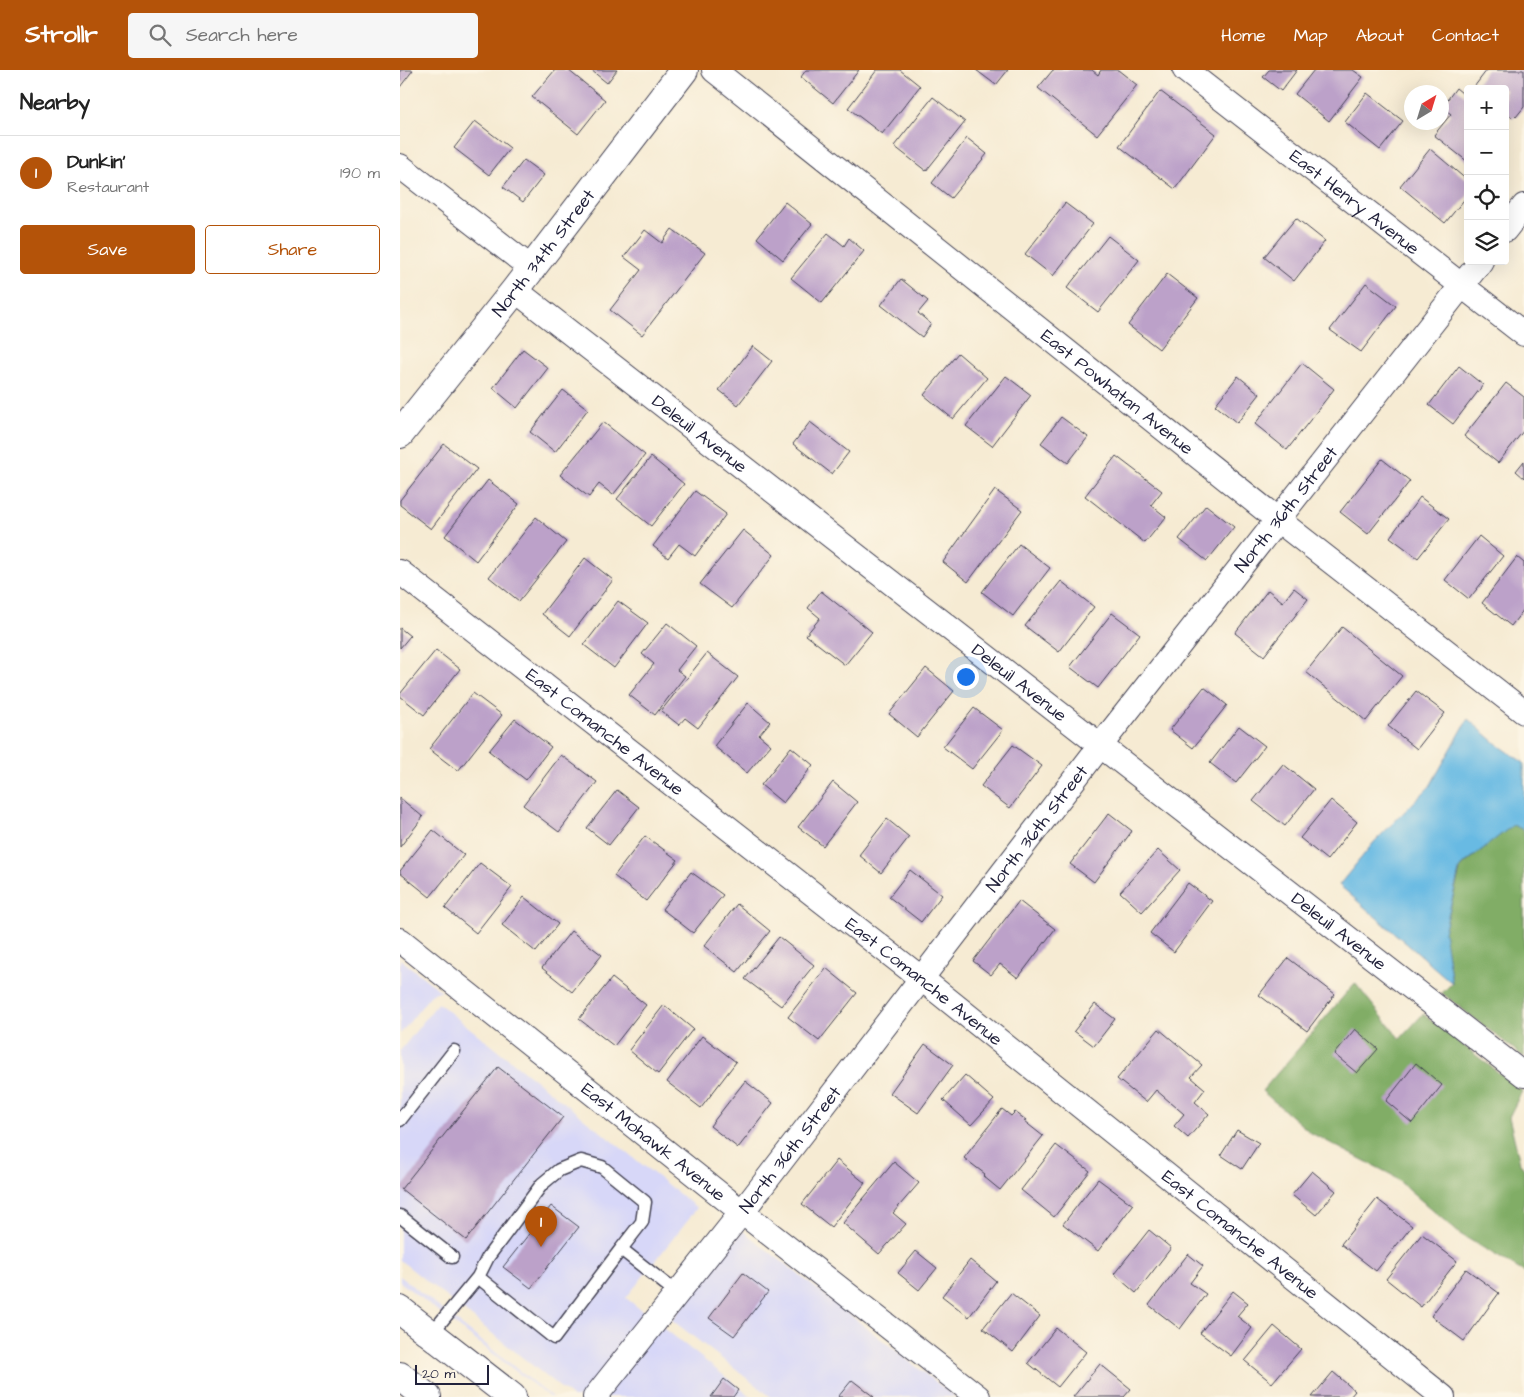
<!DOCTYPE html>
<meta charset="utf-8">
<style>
body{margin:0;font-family:"Architects Daughter",sans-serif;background:#f6f6f6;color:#222}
.controls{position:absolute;right:15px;top:15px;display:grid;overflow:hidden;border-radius:5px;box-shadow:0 5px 20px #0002}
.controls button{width:45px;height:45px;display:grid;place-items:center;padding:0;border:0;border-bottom:1px solid #e0e0e0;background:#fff;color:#222;font:25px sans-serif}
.compass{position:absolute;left:1004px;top:15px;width:45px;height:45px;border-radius:50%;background:#fff;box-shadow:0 5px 20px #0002;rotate:38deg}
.scale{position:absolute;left:15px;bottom:12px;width:74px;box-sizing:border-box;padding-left:5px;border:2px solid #22223b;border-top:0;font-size:14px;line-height:18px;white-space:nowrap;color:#22223b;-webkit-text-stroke:4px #fcf5e5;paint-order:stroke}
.you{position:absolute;left:565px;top:606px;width:18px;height:18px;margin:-12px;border:4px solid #fff;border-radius:50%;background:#1a73e8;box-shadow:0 0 0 8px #1a73e833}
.badge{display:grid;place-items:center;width:32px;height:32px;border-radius:50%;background:#b45309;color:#fff;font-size:16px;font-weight:700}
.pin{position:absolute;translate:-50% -41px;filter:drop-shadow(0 1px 2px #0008)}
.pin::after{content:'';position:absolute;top:26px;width:18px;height:15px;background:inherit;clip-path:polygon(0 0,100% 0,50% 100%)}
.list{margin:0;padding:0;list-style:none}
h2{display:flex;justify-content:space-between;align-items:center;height:65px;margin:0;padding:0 20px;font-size:21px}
h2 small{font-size:16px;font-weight:400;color:#767676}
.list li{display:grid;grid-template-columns:32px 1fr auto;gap:15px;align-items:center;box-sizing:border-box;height:75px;padding:0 20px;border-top:1px solid #e0e0e0}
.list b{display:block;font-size:19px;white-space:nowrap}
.list p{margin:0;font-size:16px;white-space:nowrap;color:#767676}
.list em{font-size:16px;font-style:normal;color:#767676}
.actions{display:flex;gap:10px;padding:15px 20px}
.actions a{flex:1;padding:11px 0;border:1px solid #b45309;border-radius:5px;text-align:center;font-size:18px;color:#b45309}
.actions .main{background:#b45309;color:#fff}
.icon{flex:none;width:28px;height:28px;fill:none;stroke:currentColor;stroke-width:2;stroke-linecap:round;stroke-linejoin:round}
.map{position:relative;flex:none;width:1124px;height:1327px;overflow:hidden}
header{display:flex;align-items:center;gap:30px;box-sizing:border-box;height:70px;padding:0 25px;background:#b45309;color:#fff}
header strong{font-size:24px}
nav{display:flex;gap:28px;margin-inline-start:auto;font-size:18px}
.search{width:350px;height:45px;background:#f6f6f6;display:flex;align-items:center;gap:12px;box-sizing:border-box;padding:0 18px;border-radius:5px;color:#767676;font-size:19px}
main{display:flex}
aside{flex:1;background:#fff}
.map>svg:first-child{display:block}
.built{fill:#d7d7f8}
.forest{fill:#81ad66;stroke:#526850}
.water{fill:#67bae3;stroke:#446e8f}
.building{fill:#bca1c9}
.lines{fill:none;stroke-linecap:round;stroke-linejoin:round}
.service-casing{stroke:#424052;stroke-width:15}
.minor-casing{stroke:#424052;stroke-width:26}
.tertiary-casing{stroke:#424052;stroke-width:30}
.primary-casing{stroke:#424052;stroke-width:30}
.service{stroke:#fff;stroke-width:12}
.minor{stroke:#fff;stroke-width:24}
.tertiary{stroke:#fff;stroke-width:28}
.primary{stroke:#fff;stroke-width:28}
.labels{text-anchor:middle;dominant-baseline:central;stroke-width:5;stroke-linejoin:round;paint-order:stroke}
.street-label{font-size:18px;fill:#22223b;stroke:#fcf5e5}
</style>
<header>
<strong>Strollr</strong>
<div class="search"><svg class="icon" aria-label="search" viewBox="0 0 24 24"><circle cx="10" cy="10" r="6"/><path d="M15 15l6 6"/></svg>Search here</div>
<nav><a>Home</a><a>Map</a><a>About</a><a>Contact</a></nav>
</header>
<main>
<aside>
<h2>Nearby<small></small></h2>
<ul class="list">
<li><span class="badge">1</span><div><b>Dunkin'</b><p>Restaurant</p></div><em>190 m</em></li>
</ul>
<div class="actions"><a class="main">Save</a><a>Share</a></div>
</aside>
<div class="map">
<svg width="1124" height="1327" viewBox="0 0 1124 1327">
<rect width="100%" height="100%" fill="#fcf5e5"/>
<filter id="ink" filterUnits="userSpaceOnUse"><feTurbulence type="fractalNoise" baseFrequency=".02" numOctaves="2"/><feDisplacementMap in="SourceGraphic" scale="10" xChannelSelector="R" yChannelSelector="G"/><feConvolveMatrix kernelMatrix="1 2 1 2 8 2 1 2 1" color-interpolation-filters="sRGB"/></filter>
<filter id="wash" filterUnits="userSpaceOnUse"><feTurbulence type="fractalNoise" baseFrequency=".0096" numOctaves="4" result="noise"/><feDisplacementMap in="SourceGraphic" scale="20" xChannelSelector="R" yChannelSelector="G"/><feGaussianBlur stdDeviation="1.12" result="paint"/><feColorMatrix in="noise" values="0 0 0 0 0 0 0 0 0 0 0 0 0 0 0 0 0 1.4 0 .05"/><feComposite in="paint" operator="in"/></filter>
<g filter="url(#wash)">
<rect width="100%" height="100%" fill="#f6ebd3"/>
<!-- built -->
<path class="built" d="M0 889 42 922H36L30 926 0 964Z
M38 933 297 1138 226 1228 351 1327H172L0 1190V981Z
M343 1161 555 1327H371L272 1250Z
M0 1206 152 1327H149L0 1212Z"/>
<!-- forest -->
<path class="forest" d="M1113 754 1124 760V987L1042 923 1052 913 1044 862 1061 797Z
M955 913 1000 969 1023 944 1122 1021 1109 1047 1120 1093 1124 1099V1202L1060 1164 992 1105 911 1063 862 1021Z"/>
<!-- water -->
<path class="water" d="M1068 649 1097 674 1124 693V760L1113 755 1060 797 1044 862 1052 913 939 815 975 771 1030 716Z"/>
<g id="blocks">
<!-- building -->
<path class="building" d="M0 0H13L0 17Z
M155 0H168L205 30 178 64 132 27Z
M191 0H217L207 13Z
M406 0H459L433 33 401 7Z
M477 0H500L520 16 482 64 448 38Z
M576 0H608L596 15Z
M653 0H692L698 5 701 0H718L737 15 697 65 638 18Z
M869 0H897L881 21 863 7Z
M914 0H953L963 7 929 51 895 24Z
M1087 0H1124V37L1116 47 1115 46 1113 48 1105 41V19H1076L1074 17Z
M1056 18 1068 28V92L1034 65 1051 44 1042 37Z
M760 21 816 64 775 119 719 76Z
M967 23 1003 51 980 80 945 52Z
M533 27 565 52 526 101 494 76Z
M75 51 110 78 89 105 54 78Z
M567 68 587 84 551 128 532 113Z
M1030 79 1068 111V125L1045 153 1000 116Z
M124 90 144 105 123 132 103 117Z
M385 132 412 154 383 190 357 168Z
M665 133 693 154 653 206 625 184Z
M896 148 925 171 894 211 864 187Z
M272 159 305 183 242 265 210 240 241 200 224 187 245 160 262 173Z
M428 163 444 176 449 168 464 181 422 233 391 208Z
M708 166 739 190 698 242 667 218Z
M767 204 798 228 759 279 728 255Z
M501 209 528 231 518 243 531 254 522 267 481 235Z
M966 213 996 236 961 282 930 260Z
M353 276 372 291 338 335 319 320Z
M123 279 148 298 117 338 93 318Z
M558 283 587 308 553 349 524 325Z
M902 293 934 319 887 380 855 354Z
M1059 296 1083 315 1053 354 1029 335Z
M606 306 631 325 592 376 566 356Z
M838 306 860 324 837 353 815 335Z
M1106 313 1124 327V360L1098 393 1064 366Z
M163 320 188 339 155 382 130 362Z
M661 347 688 367 668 393 641 373Z
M203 352 245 385 213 425 199 414 189 427 160 405Z
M410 352 449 382 432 404 393 374Z
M44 374 77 399 31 459 0 435V430Z
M716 386 762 421 751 435 766 447 745 473 685 426Z
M251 387 284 414 251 456 217 429Z
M982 389 1010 411 968 464 940 442Z
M1124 391V408L1116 401Z
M88 410 119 434 76 491 45 466Z
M595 420 622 440 568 512 543 492Z
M295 421 326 444 295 486 279 474 268 488 253 476Z
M1020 427 1049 449 1018 488 990 467Z
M806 435 834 457 807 491 779 469Z
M136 447 166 472 119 531 89 507Z
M343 460 374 485 332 538 300 514Z
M1079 466 1103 486 1069 529 1045 510Z
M619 474 650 498 613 546 582 522Z
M1117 487 1124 493V539L1111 556 1082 533Z
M185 488 213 510 170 566 142 544Z
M661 511 694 537 659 582 625 556Z
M894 518 908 529 864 586 835 563 868 520 883 532Z
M421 521 472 562 445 595 406 565 420 548 408 538Z
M218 531 248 553 214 598 184 575Z
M712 543 740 564 698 618 670 597Z
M267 553 296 576 277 600 285 606 255 645 229 625 254 594 242 584Z
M942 557 1002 606 966 651 906 602Z
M0 558 10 566 0 578Z
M36 580 60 599 24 645 0 626V624Z
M307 583 338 607 298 658 285 648 279 655 261 641Z
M526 598 554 621 517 667 489 644Z
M804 617 827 635 793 678 770 660Z
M1016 621 1045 643 1017 679 988 656Z
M73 623 102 645 58 701 29 679Z
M348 633 370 652 359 665 371 675 347 703 314 676Z
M574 638 603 660 572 699 543 677Z
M115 649 151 677 126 710 89 681Z
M839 656 865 676 836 713 810 693Z
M613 675 642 696 610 738 581 716Z
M391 677 413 695 383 733 361 715Z
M161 685 197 712 159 762 123 735Z
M883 694 914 719 885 756 853 731Z
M433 712 457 732 423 776 398 757Z
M217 720 239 737 209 775 187 758Z
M0 728 23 747 0 777Z
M931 730 957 752 927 790 900 768Z
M709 743 732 761 694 812 670 794Z
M487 749 509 767 481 803 459 785Z
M33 760 64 785 30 827 0 803V801Z
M245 766 278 790 246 831 214 806Z
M758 780 780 800 742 842 720 822Z
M80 793 112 817 76 863 45 838Z
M510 800 542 825 521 852 489 827Z
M291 802 323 825 293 863 262 839Z
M788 813 812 831 774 882 750 863Z
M124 827 158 854 136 882 102 855Z
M619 831 655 859 618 908 600 894 591 905 573 891Z
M337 834 370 861 337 902 304 876Z
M171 861 202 885 172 922 142 898Z
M379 867 414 895 381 936 345 909Z
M888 888 935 924 907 961 859 925Z
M426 898 457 923 419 971 388 947Z
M212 908 246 935 214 976 179 949Z
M695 934 715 949 694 976 674 961Z
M264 935 293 959 258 1004 229 980Z
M759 959 802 995 791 1007 805 1019 795 1032 809 1044 788 1068 774 1056 784 1044 756 1020 746 1032 717 1009Z
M955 959 978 979 957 1003 934 984Z
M302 966 336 992 301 1038 267 1012Z
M525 974 553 995 518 1043 490 1023Z
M1016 993 1042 1015 1012 1053 986 1031Z
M98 997 163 1047 66 1170 1 1119Z
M565 1005 594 1030 571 1055 543 1030Z
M345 1011 373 1033 338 1078 310 1056Z
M602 1039 611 1046 615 1042 626 1050 624 1051 643 1066 600 1120 583 1106 585 1104 564 1088Z
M837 1060 859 1073 842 1099 821 1085Z
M656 1075 690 1101 654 1147 621 1120Z
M437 1090 465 1113 431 1157 402 1134Z
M494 1092 519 1113 493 1143 506 1154 479 1184 443 1153Z
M912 1101 936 1121 916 1145 892 1125Z
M698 1109 733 1135 698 1181 663 1154Z
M977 1129 1012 1156 976 1201 941 1174Z
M151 1136 179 1157 131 1218 103 1197Z
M749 1160 771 1178 736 1223 714 1204Z
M1022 1164 1057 1191 1021 1237 986 1209Z
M516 1181 537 1198 519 1220 498 1203Z
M788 1184 803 1196 790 1213 806 1224 780 1259 749 1235Z
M570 1190 596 1211 569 1247 542 1226Z
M1066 1199 1099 1223 1064 1271 1031 1246Z
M343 1203 368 1222 334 1266 309 1248Z
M833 1221 848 1233 837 1246 852 1258 831 1286 800 1263Z
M611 1223 640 1246 613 1282 583 1258Z
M874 1256 901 1279 872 1313 845 1291Z
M656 1258 686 1282 658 1317 628 1293Z
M700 1294 731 1319 724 1327H673Z
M933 1302 955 1321 950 1327H912Z
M324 1309 338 1320 333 1327H311Z
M452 1310 474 1327H438Z"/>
</g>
</g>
<g filter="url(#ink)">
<use href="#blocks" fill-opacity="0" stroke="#424052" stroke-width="1"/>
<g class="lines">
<defs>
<path id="service" d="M0 1050 54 981
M0 1146 52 1187
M78 1207 88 1187 142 1114 159 1100 181 1091 202 1097 245 1132 242 1152 221 1179
M31 1264 78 1207 154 1268 221 1179 277 1223"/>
<g id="minor">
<path id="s1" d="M314 0 878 450 1124 642"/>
<path id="s2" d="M785 0 1124 264"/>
<path d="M0 96 131 198"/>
<path d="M1105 160 1124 136"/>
<path id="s3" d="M115 220 1124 1005"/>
<path id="s4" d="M0 502 522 909 1043 1327"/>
<path id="s5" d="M0 870 342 1142 578 1327"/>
<path id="s6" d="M195 1327 342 1142 700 676 1081 191"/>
</g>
<g id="tertiary">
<path id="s7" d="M0 364 115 220 284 0"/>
</g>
<path id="primary" d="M0 1240 112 1327
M0 1306 27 1327"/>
</defs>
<!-- service casing -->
<use href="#service" class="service-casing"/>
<!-- minor casing -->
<use href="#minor" class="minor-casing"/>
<!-- tertiary casing -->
<use href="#tertiary" class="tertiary-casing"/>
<!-- primary casing -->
<use href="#primary" class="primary-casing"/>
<!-- service -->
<use href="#service" class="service"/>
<!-- minor -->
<use href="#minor" class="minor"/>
<!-- tertiary -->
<use href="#tertiary" class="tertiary"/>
<!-- primary -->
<use href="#primary" class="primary"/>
</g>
</g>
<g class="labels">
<!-- street labels -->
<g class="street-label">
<text stroke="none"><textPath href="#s2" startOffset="215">East Henry Avenue</textPath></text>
<text stroke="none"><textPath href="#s7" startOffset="231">North 34th Street</textPath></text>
<text stroke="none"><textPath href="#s1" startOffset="516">East Powhatan Avenue</textPath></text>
<text stroke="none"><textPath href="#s3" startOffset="234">Deleuil Avenue</textPath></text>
<text stroke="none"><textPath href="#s6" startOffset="1125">North 36th Street</textPath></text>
<text stroke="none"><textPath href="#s3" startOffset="639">Deleuil Avenue</textPath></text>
<text stroke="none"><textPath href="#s4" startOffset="260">East Comanche Avenue</textPath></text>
<text stroke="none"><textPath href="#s6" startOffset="720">North 36th Street</textPath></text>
<text stroke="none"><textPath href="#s3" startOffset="1044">Deleuil Avenue</textPath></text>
<text stroke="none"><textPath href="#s4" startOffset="665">East Comanche Avenue</textPath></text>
<text stroke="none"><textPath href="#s5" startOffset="324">East Mohawk Avenue</textPath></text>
<text stroke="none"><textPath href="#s6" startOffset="315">North 36th Street</textPath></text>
<text stroke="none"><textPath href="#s4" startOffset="1070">East Comanche Avenue</textPath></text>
</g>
</g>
</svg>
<div class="controls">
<button>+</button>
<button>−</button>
<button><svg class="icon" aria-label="locate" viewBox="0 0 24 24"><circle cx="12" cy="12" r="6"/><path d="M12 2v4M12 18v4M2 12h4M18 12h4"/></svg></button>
<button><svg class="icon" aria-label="layers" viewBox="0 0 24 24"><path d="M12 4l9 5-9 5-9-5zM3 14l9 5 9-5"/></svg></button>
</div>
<svg class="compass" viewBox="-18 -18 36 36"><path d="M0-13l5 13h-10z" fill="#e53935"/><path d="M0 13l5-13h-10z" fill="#767676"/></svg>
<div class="scale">20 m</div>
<div class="you"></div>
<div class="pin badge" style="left:141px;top:1177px">1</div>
</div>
</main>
